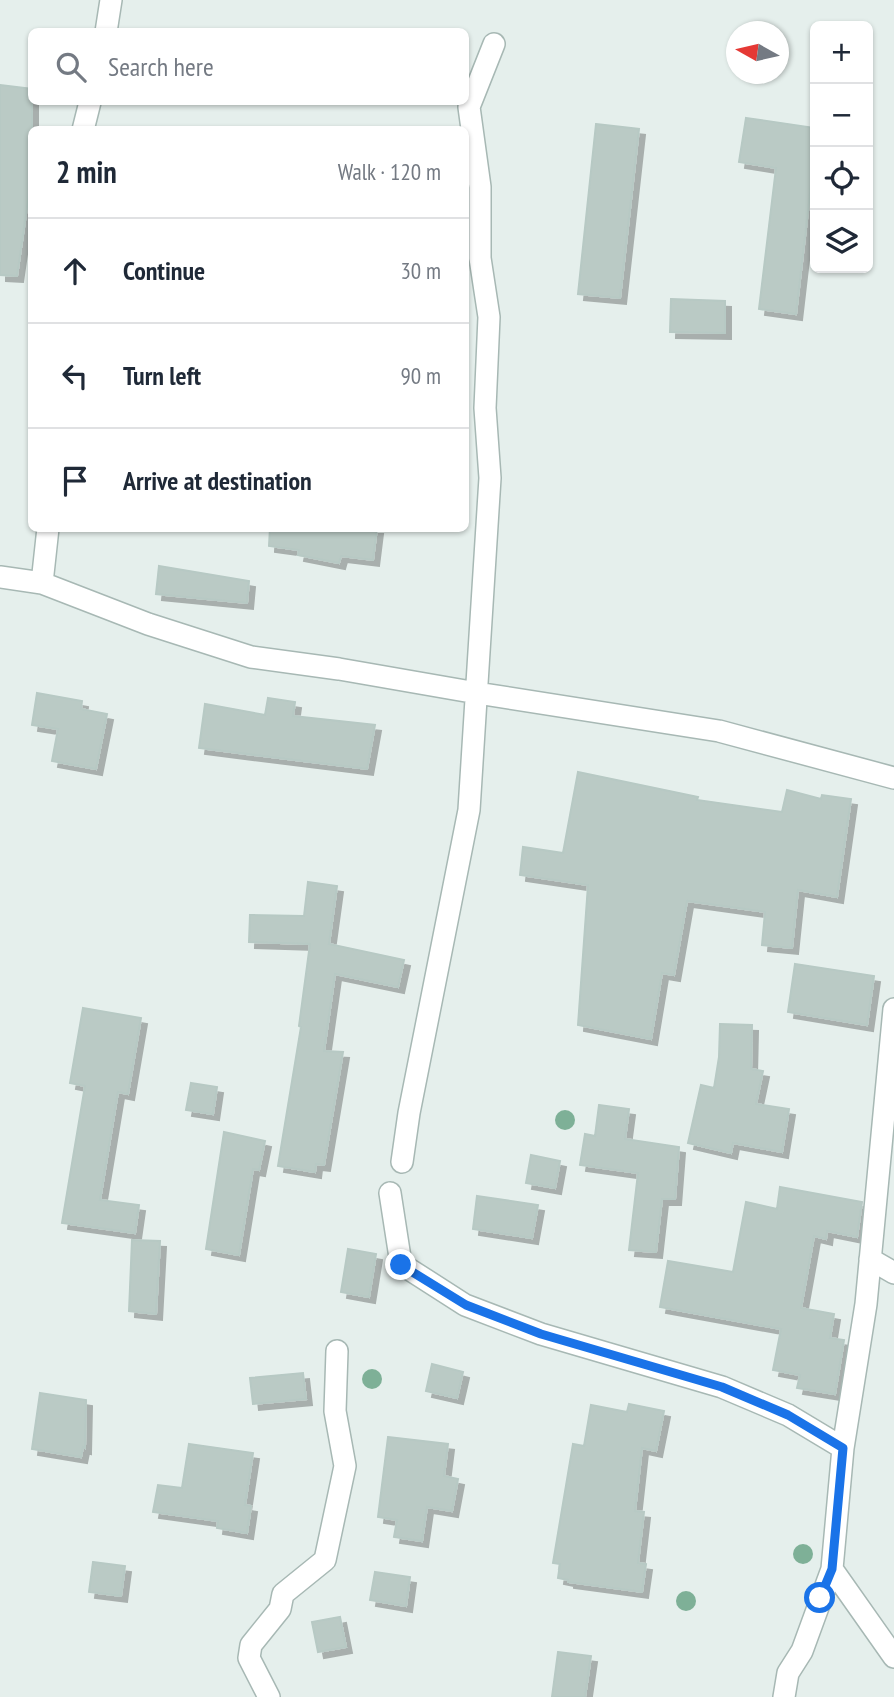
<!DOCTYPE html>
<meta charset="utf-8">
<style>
body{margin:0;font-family:"PT Sans Narrow",sans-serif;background:#f2f2f3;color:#1f2937}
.controls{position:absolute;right:21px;top:21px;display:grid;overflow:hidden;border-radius:10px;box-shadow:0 2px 5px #0004}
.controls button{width:63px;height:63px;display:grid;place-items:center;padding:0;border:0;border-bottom:2px solid #e0e1e3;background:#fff;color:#1f2937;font:35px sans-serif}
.compass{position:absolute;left:726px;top:21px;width:63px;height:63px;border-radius:50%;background:#fff;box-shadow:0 2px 5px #0004;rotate:278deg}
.stop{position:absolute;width:21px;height:21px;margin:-16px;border:5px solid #1a73e8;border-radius:50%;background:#fff}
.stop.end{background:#1a73e8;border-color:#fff;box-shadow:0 2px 7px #0008}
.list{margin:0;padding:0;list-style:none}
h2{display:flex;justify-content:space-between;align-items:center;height:91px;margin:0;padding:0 28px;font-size:30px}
h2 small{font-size:23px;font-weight:400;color:#747a83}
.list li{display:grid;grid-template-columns:46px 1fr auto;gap:21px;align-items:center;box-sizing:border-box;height:105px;padding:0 28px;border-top:2px solid #e0e1e3}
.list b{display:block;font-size:26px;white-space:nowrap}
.list em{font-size:23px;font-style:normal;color:#747a83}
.icon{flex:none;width:38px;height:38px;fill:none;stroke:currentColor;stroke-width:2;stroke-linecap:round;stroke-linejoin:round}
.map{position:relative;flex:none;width:894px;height:1697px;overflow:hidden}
.search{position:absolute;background:#fff;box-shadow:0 2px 5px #0004;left:28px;top:28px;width:441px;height:77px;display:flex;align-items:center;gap:18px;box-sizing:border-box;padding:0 24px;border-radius:10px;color:#747a83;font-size:26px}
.panel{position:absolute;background:#fff;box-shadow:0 2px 5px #0004;left:28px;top:126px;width:441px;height:406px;border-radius:10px}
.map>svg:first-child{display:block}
.building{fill:#bacac5;stroke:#b7c9c4;stroke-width:2;filter:url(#shadow)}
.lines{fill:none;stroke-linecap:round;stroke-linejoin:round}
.street-casing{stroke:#a7b8b4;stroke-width:24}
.street{stroke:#fff;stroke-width:21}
.tree{fill:#7eb097}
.route{stroke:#1a73e8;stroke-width:9}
</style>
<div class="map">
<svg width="894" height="1697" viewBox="0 0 894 1697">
<defs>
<filter id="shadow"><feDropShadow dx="6" dy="6" stdDeviation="0" flood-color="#0004"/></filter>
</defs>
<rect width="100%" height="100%" fill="#e5efec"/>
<!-- building -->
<path class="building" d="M0 85 32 89V194L29 193 17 276 0 275Z
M746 118 815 128V151L796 314 759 309 776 168 739 162Z
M596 124 639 129 620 298 578 294Z
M671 299 725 301V333L670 332Z
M270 528H377L373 560 341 556 339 563 298 555 299 550 269 546Z
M159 566 249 581 247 603 156 594Z
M37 693 82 701 81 709 107 714 96 769 52 761 58 729 32 725Z
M268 698 295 702 293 716 375 725 367 769 199 748 205 704 265 715Z
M578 772 698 797 697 800 782 812 787 790 821 799 822 795 851 799 837 897 798 890 792 948 762 945 765 912 687 901 674 975 662 973 651 1039 578 1025 588 885 520 875 523 847 563 853Z
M308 882 337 886 329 944 404 960 398 987 335 974 324 1051 343 1052 324 1165 316 1164 315 1172 278 1166 301 1027 299 1026 310 944 249 942 250 915 304 916Z
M795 964 874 976 867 1025 788 1012Z
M83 1008 141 1018 128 1094 118 1092 100 1200 139 1205 135 1233 62 1223 85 1086 70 1083Z
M720 1024 752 1025 751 1069 763 1071 756 1104 789 1109 782 1152 733 1143 731 1153 688 1143 701 1085 714 1088 719 1057Z
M191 1083 217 1087 213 1114 186 1110Z
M599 1105 629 1109 625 1139 679 1147 675 1199H662L656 1252 629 1250 638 1173 580 1165 585 1134 595 1136Z
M224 1132 265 1141 259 1170 253 1169 239 1255 206 1249Z
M531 1155 560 1161 555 1188 526 1183Z
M780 1187 862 1202 857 1237 827 1231 826 1239 814 1236 801 1308 834 1314 830 1338 844 1340 835 1394 797 1388 800 1375 773 1370 781 1329 660 1307 668 1261 733 1272 746 1202 777 1209Z
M477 1196 538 1205 532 1238 473 1229Z
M132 1240 160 1241 156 1314 129 1311Z
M348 1249 376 1254 369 1297 341 1292Z
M432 1364 463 1372 457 1398 426 1391Z
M303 1373 306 1399 253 1404 250 1378Z
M40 1393 86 1400 85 1448 83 1447 81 1457 32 1449Z
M629 1404 664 1411 656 1451 642 1448 635 1511 644 1512 638 1563 646 1564 642 1592 568 1582V1580L558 1578 560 1564 553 1563 573 1444 584 1446 591 1405 627 1412Z
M388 1437 448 1444 444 1476 458 1479 452 1511 427 1507 422 1541 394 1537 397 1520 378 1517Z
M189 1444 253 1453 245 1505 251 1506 247 1533 217 1528 218 1521 153 1512 158 1485 182 1488Z
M93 1562 125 1566 121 1596 89 1592Z
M375 1572 410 1577 406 1606 370 1600Z
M340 1617 346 1647 318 1652 312 1622Z
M558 1652 591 1656 585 1697H552Z"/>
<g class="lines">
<defs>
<path id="street" d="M106 32 111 0
M83 130 90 102
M0 577 42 583 148 624 251 657 339 669 477 693 719 731 894 778
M42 583 48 528
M402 1162 409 1113 469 810 490 478 485 408 489 317 480 258V187L469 107 494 44
M390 1193 401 1264 465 1305 541 1334 722 1387 788 1415 843 1448
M870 1259 894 1273
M832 1569 894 1657
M269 1697 249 1658 251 1645 280 1609 283 1594 325 1560 345 1466 335 1411 337 1351
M784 1697 788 1673 802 1651 832 1569 843 1448 866 1304 894 1009"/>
</defs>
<!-- street casing -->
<use href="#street" class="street-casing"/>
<!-- street -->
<use href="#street" class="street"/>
</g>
<!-- trees -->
<g class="tree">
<circle cx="565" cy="1120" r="10"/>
<circle cx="372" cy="1379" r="10"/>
<circle cx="803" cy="1554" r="10"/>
<circle cx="686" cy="1601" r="10"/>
</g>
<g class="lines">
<!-- route -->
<path class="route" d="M401 1265 466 1305 541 1334 722 1387 788 1415 843 1448 832 1569 820 1598"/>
</g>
</svg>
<div class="controls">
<button>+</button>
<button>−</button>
<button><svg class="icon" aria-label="locate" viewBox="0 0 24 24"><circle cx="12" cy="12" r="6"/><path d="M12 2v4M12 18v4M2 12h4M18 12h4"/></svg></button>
<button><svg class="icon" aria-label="layers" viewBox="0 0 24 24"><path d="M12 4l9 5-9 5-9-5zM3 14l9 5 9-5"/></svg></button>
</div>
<svg class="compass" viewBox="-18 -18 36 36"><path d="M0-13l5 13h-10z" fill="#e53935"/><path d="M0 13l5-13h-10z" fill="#747a83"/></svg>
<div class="stop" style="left:820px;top:1598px"></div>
<div class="stop end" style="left:401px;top:1265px"></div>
<div class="search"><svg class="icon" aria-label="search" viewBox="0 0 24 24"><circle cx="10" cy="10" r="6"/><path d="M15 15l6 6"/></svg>Search here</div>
<section class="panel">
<h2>2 min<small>Walk · 120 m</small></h2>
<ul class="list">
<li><svg class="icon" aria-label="ahead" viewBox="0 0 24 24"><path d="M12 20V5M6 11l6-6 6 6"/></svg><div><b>Continue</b></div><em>30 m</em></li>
<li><svg class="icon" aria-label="left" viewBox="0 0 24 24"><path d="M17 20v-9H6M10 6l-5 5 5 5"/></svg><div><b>Turn left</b></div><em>90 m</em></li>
<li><svg class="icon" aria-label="arrive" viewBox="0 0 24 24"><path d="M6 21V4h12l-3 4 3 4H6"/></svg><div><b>Arrive at destination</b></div></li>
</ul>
</section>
</div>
